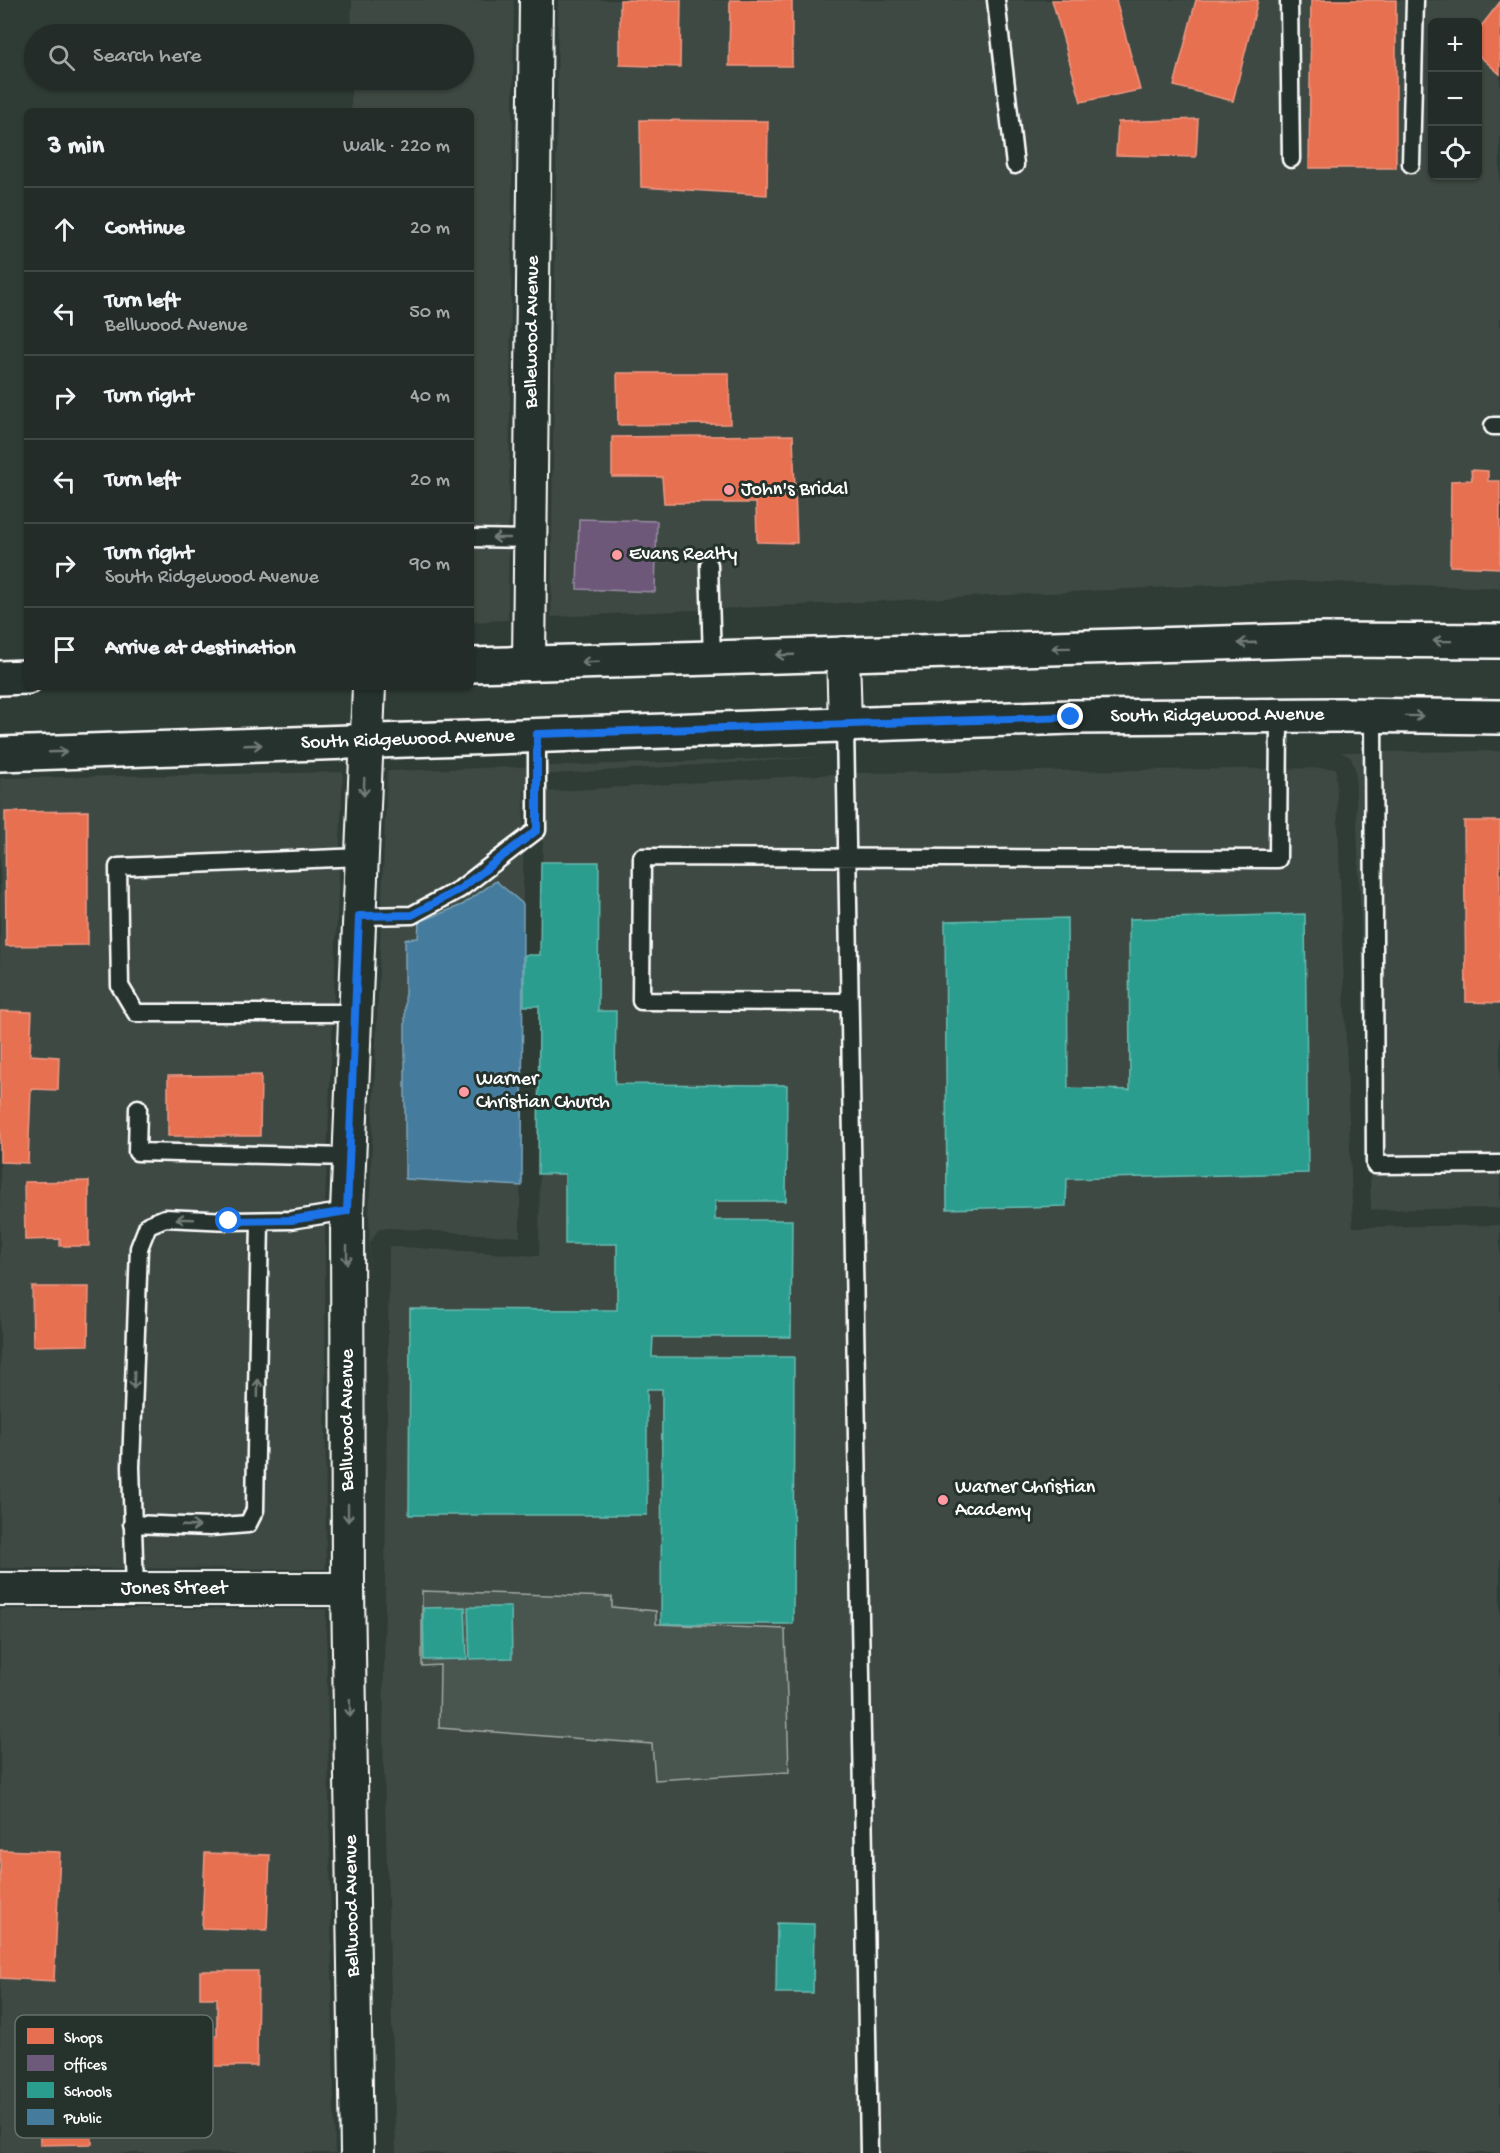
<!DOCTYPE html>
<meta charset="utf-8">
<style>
body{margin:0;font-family:"Gochi Hand",sans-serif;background:#2b3430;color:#f1f3f6}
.controls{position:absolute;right:18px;top:18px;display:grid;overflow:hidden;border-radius:9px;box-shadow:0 2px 4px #0004}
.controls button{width:54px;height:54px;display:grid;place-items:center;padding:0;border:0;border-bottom:2px solid #404845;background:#232c28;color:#f1f3f6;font:30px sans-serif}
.stop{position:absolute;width:18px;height:18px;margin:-14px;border:4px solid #1a73e8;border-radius:50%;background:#fff}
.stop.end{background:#1a73e8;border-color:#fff;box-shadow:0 2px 6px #0008}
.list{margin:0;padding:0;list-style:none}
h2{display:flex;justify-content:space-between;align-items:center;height:78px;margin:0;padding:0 24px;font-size:26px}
h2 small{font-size:20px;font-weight:400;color:#a3a7a8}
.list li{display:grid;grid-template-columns:39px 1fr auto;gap:18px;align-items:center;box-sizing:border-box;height:84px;padding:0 24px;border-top:2px solid #404845}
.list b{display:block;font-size:22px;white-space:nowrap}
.list p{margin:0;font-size:20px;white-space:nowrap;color:#a3a7a8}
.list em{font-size:20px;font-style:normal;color:#a3a7a8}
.icon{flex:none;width:33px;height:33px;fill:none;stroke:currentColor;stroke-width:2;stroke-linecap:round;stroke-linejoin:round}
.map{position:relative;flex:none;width:1500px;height:2153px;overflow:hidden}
.search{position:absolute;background:#232c28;box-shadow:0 2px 4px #0004;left:24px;top:24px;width:450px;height:66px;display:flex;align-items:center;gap:15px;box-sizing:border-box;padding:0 21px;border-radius:33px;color:#a3a7a8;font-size:22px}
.panel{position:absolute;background:#232c28;box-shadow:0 2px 4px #0004;left:24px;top:108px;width:450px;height:582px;border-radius:9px}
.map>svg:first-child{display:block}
.built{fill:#3c4842;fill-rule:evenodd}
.green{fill:#4a544f;stroke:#a4aaa7;stroke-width:1.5}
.shops{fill:#e76f51;stroke:#ee9a85;stroke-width:1.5}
.offices{fill:#6d597a;stroke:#998ba2;stroke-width:1.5}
.schools{fill:#2a9d8f;stroke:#6abab1;stroke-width:1.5}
.public{fill:#457b9d;stroke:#7da3ba;stroke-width:1.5}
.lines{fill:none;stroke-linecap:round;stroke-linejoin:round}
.service-casing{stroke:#fff;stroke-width:21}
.minor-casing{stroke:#fff;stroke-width:36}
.primary-casing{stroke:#fff;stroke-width:38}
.service{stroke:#26332d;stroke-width:16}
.minor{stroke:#26332d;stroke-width:32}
.primary{stroke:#26332d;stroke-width:33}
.oneway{stroke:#727a76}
.route{stroke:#1a73e8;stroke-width:8}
.poi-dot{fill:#ff9aa2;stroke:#26332d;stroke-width:2}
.labels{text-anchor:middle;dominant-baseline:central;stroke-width:6;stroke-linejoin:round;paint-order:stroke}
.street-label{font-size:20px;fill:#fff;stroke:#26332d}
.poi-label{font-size:20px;fill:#fff;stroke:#26332d;text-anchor:start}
.key{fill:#26332d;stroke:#67706c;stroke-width:1.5}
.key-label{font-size:16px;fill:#fff}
</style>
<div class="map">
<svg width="1500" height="2153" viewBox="0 0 1500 2153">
<rect width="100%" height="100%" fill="#2f3b35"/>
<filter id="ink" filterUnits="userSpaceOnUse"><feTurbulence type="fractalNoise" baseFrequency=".0167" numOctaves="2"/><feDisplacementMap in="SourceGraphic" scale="12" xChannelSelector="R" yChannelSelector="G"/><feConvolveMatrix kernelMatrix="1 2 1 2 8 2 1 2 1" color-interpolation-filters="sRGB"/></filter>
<g filter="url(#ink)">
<!-- built -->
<path class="built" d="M352 0H514L508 620 471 622V111H351V80H464V34H351Z
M558 0H1500V588L1297 581 551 617ZM1432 22H1478V176H1432Z
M1500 751V1208L1371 1210 1355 769 1351 758 1341 752Z
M828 757 540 775 528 779 524 790 520 1237 389 1228 378 1230 370 1244V1311L369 1214 387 771Z
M1336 768 1353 1227 1500 1225V2153H396L383 1744 389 1246 539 1256 543 792 849 773Z
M343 772 325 1208 326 1569 0 1568V778Z
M0 1609H326L335 2153H0Z"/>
<!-- green -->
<path class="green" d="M422 1591 612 1597V1607L656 1611V1624L785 1629 789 1772 655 1780 652 1744 439 1728 440 1665 422 1666Z"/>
<!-- shops -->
<path class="shops" d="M620 0H681L680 67 620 65Z
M730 0H792V66H729Z
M1052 0H1116L1140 90 1081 102Z
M1196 0H1258L1233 101 1174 86Z
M1311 0H1396V168H1309Z
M1500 2V74L1478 55V30Z
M1198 119 1196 157 1116 155 1118 122Z
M640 120 768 121 767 195 641 187Z
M617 373H729L730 424 618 425Z
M793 435 797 543 757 542 756 503H664L662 477H612V437Z
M1471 470 1488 471V481H1500V568L1450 566 1451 481 1472 480Z
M88 811V945L6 946 5 812Z
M1464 821H1500V1003L1466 1002Z
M0 1011 32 1012 30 1055 59 1057 58 1090 31 1089 28 1163 0 1162Z
M261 1075 260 1136H168V1076Z
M89 1181V1246H60V1239L25 1240 24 1182Z
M32 1287H89L88 1345 33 1346Z
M0 1850 60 1852 54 1981 0 1978Z
M205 1853 270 1855 267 1930 202 1928Z
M200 1971H258L257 2066H201V2036H217V1998H200Z
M91 2089 92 2144 40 2145 39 2090Z"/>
<!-- offices -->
<path class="offices" d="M579 519 657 521 655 592 577 589Z"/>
<!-- schools -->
<path class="schools" d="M541 862H599L598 1011H616L615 1084 787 1085 786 1201H715V1220H792L791 1337H653L652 1357H794L793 1624H661L662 1389H647V1515H409L410 1309 617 1310V1244H565V1174H538L539 1006H524V955H540Z
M1305 914 1308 1173 1067 1179 1066 1206 947 1209 945 921 1067 918 1068 1088 1130 1090 1129 919Z
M465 1607 467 1659 424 1660 423 1608Z
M468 1607H511L512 1658 470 1659Z
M777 1923 814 1924 813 1993H776Z"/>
<!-- public -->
<path class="public" d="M496 881 523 904 522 1186 405 1179V939L418 938 419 922 462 905Z"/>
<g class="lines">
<defs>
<path id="service" d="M996 0 1015 165
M1289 0 1291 159
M1411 164 1415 0
M1493 426H1500
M471 538 530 539
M709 565 712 658
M1373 715 1375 1165 1500 1164
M845 724 869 2153
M359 916 412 915 460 889 537 830V734
M849 1002 641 1001 642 857 1278 859 1279 715
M355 1013H136L120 986 118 867 362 857
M138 1108 137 1152 349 1157
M132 1524 210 1527 248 1524 255 1510 260 1221
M135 1589 131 1467 139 1248 148 1225 165 1218 229 1221 291 1220 347 1211"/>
<g id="minor">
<path d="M843 653 845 724"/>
<path id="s1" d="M529 664 536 0"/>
<path id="s2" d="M0 1589H348"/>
<path d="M357 2153 348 1589 347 1211 369 687"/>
</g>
<g id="primary">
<path d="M471 665 1323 640 1500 641"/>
<path d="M0 678 27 677"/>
<path id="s3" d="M0 754 1071 717 1342 715 1500 717"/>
</g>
</defs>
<!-- service casing -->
<use href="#service" class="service-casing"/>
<!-- minor casing -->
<use href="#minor" class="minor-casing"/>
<!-- primary casing -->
<use href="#primary" class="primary-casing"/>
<!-- service -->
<use href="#service" class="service"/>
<!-- minor -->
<use href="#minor" class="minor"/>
<!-- primary -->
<use href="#primary" class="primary"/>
</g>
<!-- one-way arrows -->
<defs><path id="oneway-shaft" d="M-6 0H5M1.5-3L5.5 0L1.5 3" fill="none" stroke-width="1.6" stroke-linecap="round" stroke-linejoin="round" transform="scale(1.5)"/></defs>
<g class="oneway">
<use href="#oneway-shaft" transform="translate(501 538) rotate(-180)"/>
<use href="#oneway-shaft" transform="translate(1442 641) rotate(-179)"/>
<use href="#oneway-shaft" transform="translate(1247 643) rotate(178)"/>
<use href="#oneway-shaft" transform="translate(1061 648) rotate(179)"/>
<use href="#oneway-shaft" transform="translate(785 655) rotate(178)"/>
<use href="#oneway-shaft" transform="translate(590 662) rotate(178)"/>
<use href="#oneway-shaft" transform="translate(1414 716) rotate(1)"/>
<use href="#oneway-shaft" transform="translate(253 745) rotate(-2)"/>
<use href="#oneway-shaft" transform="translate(58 752) rotate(-2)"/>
<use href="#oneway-shaft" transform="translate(364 787) rotate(92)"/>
<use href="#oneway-shaft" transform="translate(185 1219) rotate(-178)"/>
<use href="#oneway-shaft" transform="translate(347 1255) rotate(90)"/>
<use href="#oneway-shaft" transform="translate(134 1380) rotate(92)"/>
<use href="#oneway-shaft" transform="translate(258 1388) rotate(-89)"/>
<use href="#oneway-shaft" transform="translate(348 1513) rotate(90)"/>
<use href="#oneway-shaft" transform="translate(191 1526) rotate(2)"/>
<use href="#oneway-shaft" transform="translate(350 1708) rotate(89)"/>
</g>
</g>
<g class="lines" filter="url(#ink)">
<!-- route -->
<path class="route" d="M229 1221 291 1220 347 1211 359 916 412 915 460 889 537 830V734L1071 717"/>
</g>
<!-- markers -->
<g class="poi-dot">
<circle cx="729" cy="490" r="6"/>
<circle cx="617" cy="555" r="6"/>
<circle cx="464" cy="1092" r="6"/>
<circle cx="943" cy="1500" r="6"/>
</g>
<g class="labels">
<!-- street labels -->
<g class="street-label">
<text stroke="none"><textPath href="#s1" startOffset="332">Bellewood Avenue</textPath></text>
<text stroke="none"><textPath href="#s3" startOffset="1218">South Ridgewood Avenue</textPath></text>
<text stroke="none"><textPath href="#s3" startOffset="408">South Ridgewood Avenue</textPath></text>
<text transform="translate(348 1420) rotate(-90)">Bellwood Avenue</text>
<text stroke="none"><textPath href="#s2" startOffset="174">Jones Street</textPath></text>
<text transform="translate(353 1906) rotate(-91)">Bellwood Avenue</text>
</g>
<!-- poi labels -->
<g class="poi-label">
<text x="741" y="490">John's Bridal</text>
<text x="629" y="555">Evans Realty</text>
<text x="476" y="1080">Warner<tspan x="476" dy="23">Christian Church</tspan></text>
<text x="955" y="1488">Warner Christian<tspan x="955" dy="23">Academy</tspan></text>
</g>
</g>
<!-- legend -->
<rect x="15" y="2015" width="198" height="123" rx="9" class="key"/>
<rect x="27" y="2028" width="27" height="16" fill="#e76f51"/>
<rect x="27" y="2055" width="27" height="16" fill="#6d597a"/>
<rect x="27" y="2082" width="27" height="16" fill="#2a9d8f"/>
<rect x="27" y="2109" width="27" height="16" fill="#457b9d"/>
<g class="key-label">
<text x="64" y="2042">Shops</text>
<text x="64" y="2069">Offices</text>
<text x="64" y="2096">Schools</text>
<text x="64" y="2123">Public</text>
</g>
</svg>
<div class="controls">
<button>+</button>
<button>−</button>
<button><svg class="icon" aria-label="locate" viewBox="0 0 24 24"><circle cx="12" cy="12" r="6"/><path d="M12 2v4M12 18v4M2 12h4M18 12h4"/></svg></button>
</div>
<div class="stop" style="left:229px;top:1221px"></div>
<div class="stop end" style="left:1071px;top:717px"></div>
<div class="search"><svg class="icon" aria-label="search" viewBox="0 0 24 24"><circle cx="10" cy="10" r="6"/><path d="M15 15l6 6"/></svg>Search here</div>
<section class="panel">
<h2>3 min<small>Walk · 220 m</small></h2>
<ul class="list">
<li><svg class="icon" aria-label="ahead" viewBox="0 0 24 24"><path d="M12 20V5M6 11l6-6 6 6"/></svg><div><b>Continue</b></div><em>20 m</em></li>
<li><svg class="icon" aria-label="left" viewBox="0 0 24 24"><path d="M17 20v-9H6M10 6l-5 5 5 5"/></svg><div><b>Turn left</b><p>Bellwood Avenue</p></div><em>50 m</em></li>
<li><svg class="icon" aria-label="right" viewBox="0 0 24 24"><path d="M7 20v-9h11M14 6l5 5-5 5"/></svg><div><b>Turn right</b></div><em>40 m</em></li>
<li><svg class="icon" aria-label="left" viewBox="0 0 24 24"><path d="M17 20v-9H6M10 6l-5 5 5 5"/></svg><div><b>Turn left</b></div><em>20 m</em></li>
<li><svg class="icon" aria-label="right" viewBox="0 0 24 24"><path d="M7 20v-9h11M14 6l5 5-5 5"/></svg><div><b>Turn right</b><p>South Ridgewood Avenue</p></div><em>90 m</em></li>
<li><svg class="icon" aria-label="arrive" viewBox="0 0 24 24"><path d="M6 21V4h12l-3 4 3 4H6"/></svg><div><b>Arrive at destination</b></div></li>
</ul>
</section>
</div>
